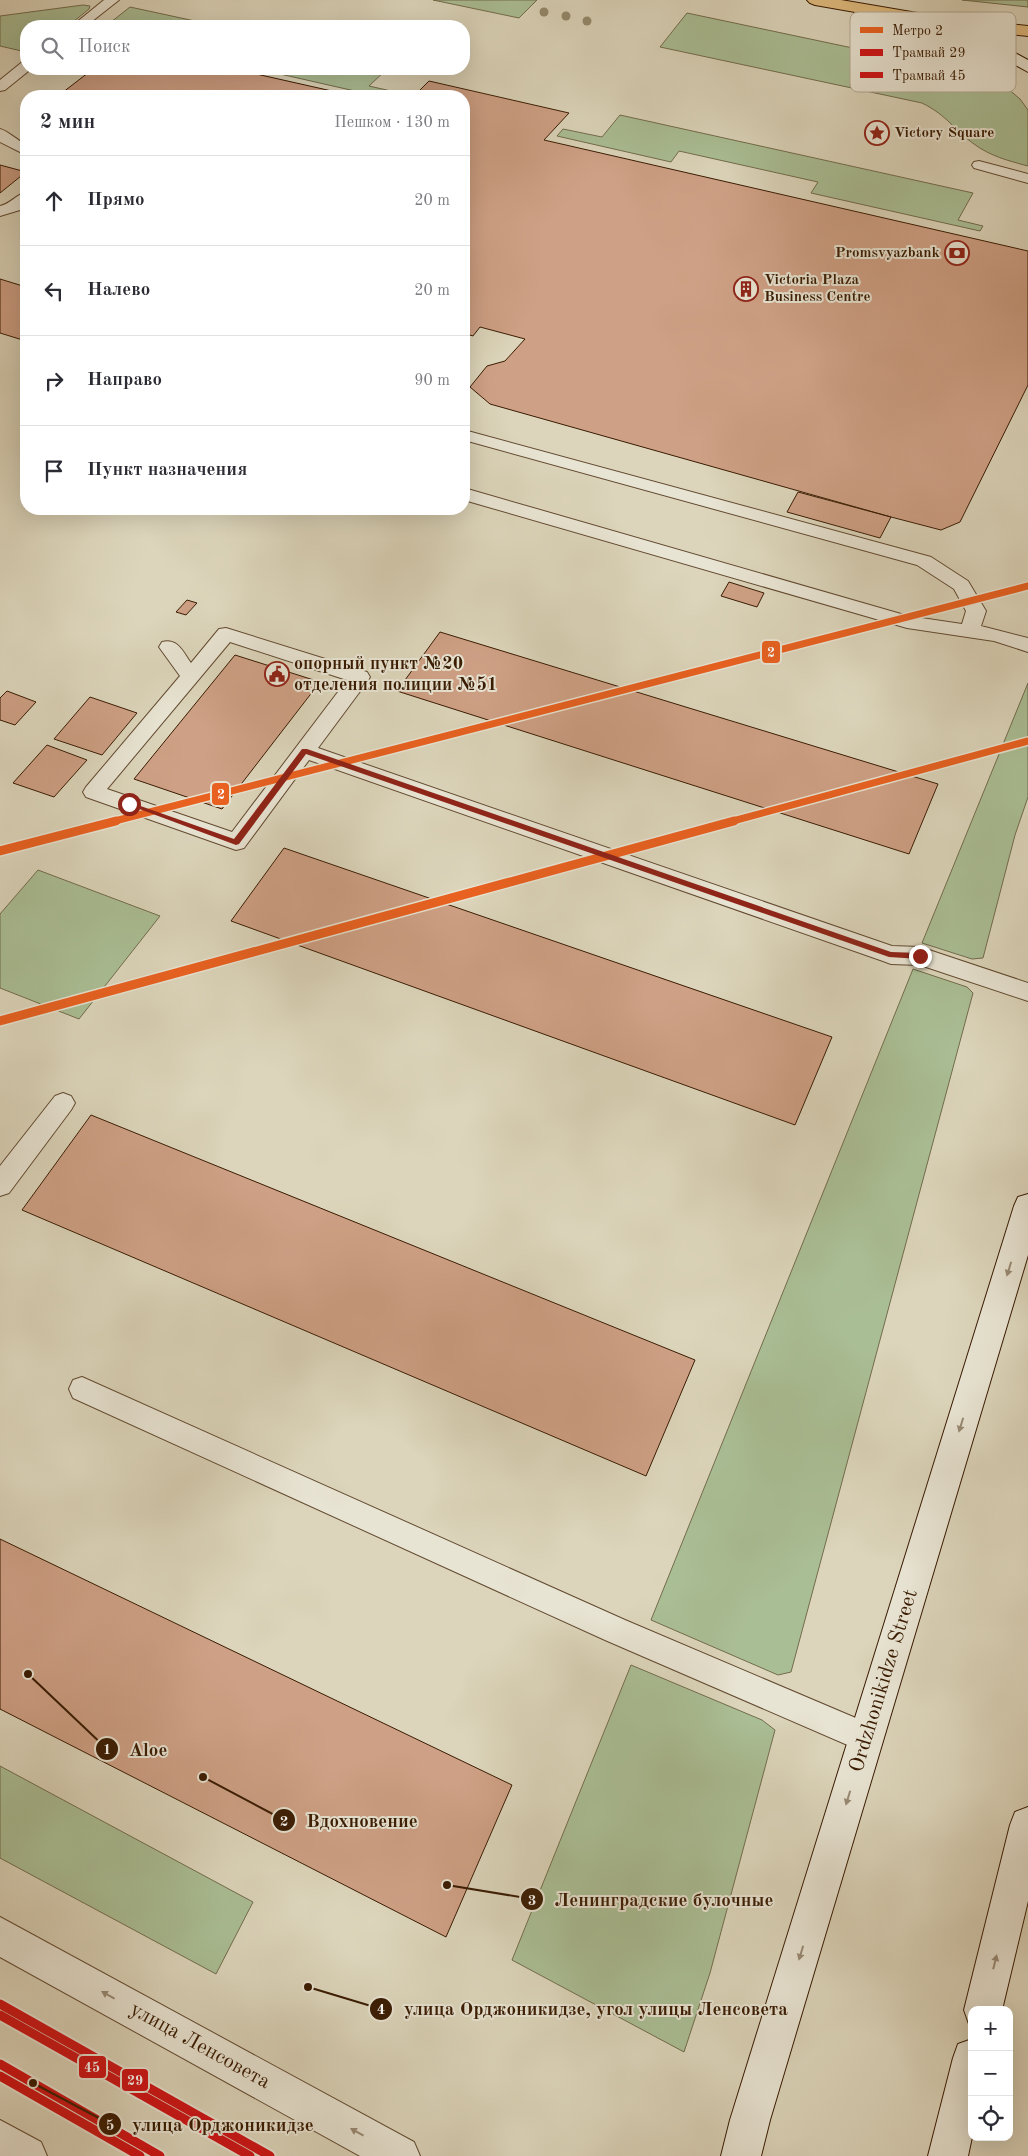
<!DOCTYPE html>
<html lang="ru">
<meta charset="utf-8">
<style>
body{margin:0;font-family:"Old Standard TT",serif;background:#f2f2f3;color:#2b2b33}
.controls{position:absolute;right:15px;bottom:15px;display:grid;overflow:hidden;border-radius:10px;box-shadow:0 5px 20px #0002}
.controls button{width:45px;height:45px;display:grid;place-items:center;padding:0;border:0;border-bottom:1px solid #e1e1e2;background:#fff;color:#2b2b33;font:25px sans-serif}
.stop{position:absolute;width:15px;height:15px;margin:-11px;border:4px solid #8f2418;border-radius:50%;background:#fff}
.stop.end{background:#8f2418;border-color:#fff;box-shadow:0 1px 5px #0008}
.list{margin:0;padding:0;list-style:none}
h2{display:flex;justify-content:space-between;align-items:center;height:65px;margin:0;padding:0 20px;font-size:21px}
h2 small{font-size:16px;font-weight:400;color:#7c7c81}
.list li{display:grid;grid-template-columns:32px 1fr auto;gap:15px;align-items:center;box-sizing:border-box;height:90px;padding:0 20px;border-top:1px solid #e1e1e2}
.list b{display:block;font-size:19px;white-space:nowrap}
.list em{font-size:16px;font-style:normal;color:#7c7c81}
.icon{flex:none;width:28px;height:28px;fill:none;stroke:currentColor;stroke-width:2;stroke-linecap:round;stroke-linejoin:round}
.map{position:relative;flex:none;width:1028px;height:2156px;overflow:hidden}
.search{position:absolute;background:#fff;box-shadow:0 5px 20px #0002;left:20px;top:20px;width:450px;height:55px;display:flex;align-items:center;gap:12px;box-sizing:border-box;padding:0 18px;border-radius:20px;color:#7c7c81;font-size:19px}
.panel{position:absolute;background:#fff;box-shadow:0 5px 20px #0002;left:20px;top:90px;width:450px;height:425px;border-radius:20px}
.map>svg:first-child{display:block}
.green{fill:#aabe95;stroke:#726c4c}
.building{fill:#cea085;stroke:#391b02}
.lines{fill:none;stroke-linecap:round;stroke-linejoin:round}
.service-casing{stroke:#624a30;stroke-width:2}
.tertiary-casing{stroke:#624a30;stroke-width:2}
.secondary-casing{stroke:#391b02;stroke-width:2}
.primary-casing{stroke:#391b02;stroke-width:2}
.service{fill:#e8e4d3;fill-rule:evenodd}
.tertiary{fill:#e8e4d3;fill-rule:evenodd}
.secondary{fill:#e8e4d3;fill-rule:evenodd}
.primary{fill:#deba7e;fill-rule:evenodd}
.tram-1-casing{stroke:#e8e4d3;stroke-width:13}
.tram-2-casing{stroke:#e8e4d3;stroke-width:13}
.tram-1{stroke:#ce1417;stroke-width:9}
.tram-2{stroke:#ce1417;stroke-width:9}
.metro-1-far1-casing{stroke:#e8e4d3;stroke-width:10}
.metro-1-casing{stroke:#e8e4d3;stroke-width:12}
.metro-1-far1{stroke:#e96120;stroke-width:7}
.metro-1{stroke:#e96120;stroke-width:9}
.tree{fill:#958a6d}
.oneway{fill:#998a75}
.route{fill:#8f2418}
.labels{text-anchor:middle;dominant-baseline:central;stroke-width:4;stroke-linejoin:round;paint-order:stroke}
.far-poi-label{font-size:15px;font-weight:bold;fill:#391b02;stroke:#e8e4d3;text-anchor:start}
.poi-label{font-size:18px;font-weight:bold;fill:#391b02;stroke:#e8e4d3;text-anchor:start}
.near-street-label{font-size:21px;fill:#391b02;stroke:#e8e4d3}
.key{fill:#e8e4d3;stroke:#b4a894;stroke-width:1}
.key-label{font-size:14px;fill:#391b02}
.leader{fill:none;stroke:#391b02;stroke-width:2}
.callout-dot{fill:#391b02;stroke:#e8e4d3;stroke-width:2}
.mark-label{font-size:15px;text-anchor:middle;font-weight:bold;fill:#fff}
.callout-label{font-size:19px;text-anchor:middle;font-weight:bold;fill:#391b02;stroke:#e8e4d3;stroke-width:4;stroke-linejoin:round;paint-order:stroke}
.line-badge{stroke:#e8e4d3;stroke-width:2}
.badge-label{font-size:14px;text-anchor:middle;font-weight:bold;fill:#fff}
</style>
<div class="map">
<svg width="1028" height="2156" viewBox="0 0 1028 2156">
<rect width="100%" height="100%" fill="#dcd5bb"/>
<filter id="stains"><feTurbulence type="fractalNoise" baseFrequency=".004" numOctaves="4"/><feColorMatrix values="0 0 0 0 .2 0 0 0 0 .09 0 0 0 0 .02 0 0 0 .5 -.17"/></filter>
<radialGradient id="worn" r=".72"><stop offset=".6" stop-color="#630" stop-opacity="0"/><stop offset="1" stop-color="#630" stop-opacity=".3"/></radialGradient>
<!-- green -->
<path class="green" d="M433 0H537L519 18Z
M962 0H1028V7Z
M83 5 90 6 89 9 68 26H26V52L0 46V16Z
M130 7 218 26H106Z
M687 13 848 47 954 65 988 76 1000 82 1020 99 1028 110V166C1009 161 990 156 974 144 953 129 948 116 922 103L660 47Z
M258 69H387L369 86 404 94 401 96H377Z
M620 115 973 193 958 220 983 226 980 231 811 193 818 182 679 151 671 162 557 136 563 129 602 137Z
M1028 683V797L1015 835 983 958 972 959 922 943Z
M38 870 160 916 79 1019 0 988V914Z
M913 969 967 987 973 993 791 1672 778 1675 651 1620Z
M631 1665 762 1720 775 1730 710 1973 684 2052 512 1960Z
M0 1766 253 1902 216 1974 0 1858Z"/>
<!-- building -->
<path class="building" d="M93 69H234L354 96H58Z
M429 81 569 113 544 140 1028 251V385L960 522 941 530 891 517 490 404 470 387 487 366 505 361 525 339 480 327 473 336 464 333V96H414Z
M0 165 26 172 0 193Z
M0 279 26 287V341L0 333Z
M798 492 891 517 880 538 787 512Z
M729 582 764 593 757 607 721 596Z
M187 600 197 603 186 615 176 612Z
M440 632 938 784 909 854 397 691Z
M235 655 320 682 222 809 134 779Z
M7 691 36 702 15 725 0 720V698Z
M90 697 137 713 102 755 54 739Z
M47 745 87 760 54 797 13 783Z
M284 848 832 1037 795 1125 231 921Z
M91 1115 695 1360 646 1476 22 1210Z
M0 1539 512 1785 446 1937 0 1709Z"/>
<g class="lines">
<defs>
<path id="service" d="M104 0H119L86 26H72Z
M26 62V69H31L5 90 0 91V80L21 63Z
M0 129C6 130 19 141 26 145V155L0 142Z
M979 161 1028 174V183L974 168 972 165 974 162Z
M26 192V205L20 210 0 216V206C10 204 16 195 26 192Z
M464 430 931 557 968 581 986 611 981 626 1028 638V652L994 641 907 628 464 500V488L908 616 962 624 966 611 954 589 917 565 464 440Z
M226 628 367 672 370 677 367 682 318 748 892 946 920 947 1028 983V1001L920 965 891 964 883 961 309 760 244 848 236 850 86 797 83 792 86 787 180 676 159 647 162 642C178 638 183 652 191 663L219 629ZM230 642 347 680 232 832 107 789Z
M63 1093 71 1096 75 1103 71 1110 9 1193 0 1196V1166L55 1096Z
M82 1377 625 1620 877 1727 881 1738 877 1749 866 1753 605 1640 73 1398 69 1389 73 1380Z"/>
<path id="tertiary" d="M0 1917 414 2142 420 2156H360L0 1957Z
M0 2120 41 2142 47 2156H0Z"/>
<path id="secondary" d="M935 16 975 31 1028 60V72L965 37 930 24 927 21 930 18Z
M1028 1194V1255L770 2120 761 2156H721L730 2120 1014 1206 1018 1197Z
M1028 1807V1901L1002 2010H972V2024H969L964 2010 1010 1825 1015 1812Z
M972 2039V2137L968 2156H928L953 2058 958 2044Z"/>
<path id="primary" d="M807 0H841L935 16 1028 26V36L935 26 815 5 810 3Z"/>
</defs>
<!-- service casing -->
<use href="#service" class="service-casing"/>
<!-- tertiary casing -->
<use href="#tertiary" class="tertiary-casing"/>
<!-- secondary casing -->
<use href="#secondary" class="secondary-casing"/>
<!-- primary casing -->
<use href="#primary" class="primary-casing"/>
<!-- service -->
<use href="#service" class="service"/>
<!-- tertiary -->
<use href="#tertiary" class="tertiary"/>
<!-- secondary -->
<use href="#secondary" class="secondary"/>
<!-- primary -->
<use href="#primary" class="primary"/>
<defs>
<path id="tram-1" d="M0 2004 270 2156
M0 2064 160 2156"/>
<path id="tram-2" d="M0 2015 250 2156
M0 2076 140 2156"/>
</defs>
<!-- tram-1 casing -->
<use href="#tram-1" class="tram-1-casing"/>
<!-- tram-2 casing -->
<use href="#tram-2" class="tram-2-casing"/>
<!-- tram-1 -->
<use href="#tram-1" class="tram-1"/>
<!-- tram-2 -->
<use href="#tram-2" class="tram-2"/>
<defs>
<path id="metro-1-far1" d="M111 822 1028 586
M729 822 1028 741"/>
<path id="metro-1" d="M0 851 116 821
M0 1021 734 821"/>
</defs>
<!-- metro-1-far1 casing -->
<use href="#metro-1-far1" class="metro-1-far1-casing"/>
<!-- metro-1 casing -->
<use href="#metro-1" class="metro-1-casing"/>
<!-- metro-1-far1 -->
<use href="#metro-1-far1" class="metro-1-far1"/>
<!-- metro-1 -->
<use href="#metro-1" class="metro-1"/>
</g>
<!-- trees -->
<g class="tree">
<circle cx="544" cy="12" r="4.5"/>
<circle cx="566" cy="16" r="4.5"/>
<circle cx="587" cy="21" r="4.5"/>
</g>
<!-- one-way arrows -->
<defs><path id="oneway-solid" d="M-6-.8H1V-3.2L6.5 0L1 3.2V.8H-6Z" transform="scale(1.25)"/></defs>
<g class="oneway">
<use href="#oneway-solid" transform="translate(1009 1269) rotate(107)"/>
<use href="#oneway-solid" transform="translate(961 1425) rotate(107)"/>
<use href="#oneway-solid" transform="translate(848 1798) rotate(107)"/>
<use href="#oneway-solid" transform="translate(801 1953) rotate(107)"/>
<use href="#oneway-solid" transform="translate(995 1962) rotate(-76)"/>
<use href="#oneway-solid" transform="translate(108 1995) rotate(-151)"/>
<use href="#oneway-solid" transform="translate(357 2132) rotate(-151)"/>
</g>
<!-- route -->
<path class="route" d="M302 749H307L891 952 920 953 924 956 920 959 889 957 306 754 239 844 236 845 126 804 132 803 234 839Z"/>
<!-- icons -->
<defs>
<symbol id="sight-ring" viewBox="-11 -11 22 22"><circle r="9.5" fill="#e8e4d3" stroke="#8f2418" stroke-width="1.5"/><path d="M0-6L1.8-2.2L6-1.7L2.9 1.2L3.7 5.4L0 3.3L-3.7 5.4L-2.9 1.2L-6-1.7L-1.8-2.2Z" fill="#8f2418"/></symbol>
<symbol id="bank-ring" viewBox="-11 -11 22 22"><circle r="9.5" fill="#e8e4d3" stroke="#8f2418" stroke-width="1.5"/><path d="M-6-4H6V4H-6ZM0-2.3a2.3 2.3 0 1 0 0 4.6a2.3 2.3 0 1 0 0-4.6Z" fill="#8f2418"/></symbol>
<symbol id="building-ring" viewBox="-11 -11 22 22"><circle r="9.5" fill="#e8e4d3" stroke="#8f2418" stroke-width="1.5"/><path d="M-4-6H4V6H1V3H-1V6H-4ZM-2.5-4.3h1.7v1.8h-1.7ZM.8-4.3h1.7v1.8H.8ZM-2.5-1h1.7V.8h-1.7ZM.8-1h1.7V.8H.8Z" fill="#8f2418"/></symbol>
<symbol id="civic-ring" viewBox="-11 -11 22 22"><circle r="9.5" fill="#e8e4d3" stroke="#8f2418" stroke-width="1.5"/><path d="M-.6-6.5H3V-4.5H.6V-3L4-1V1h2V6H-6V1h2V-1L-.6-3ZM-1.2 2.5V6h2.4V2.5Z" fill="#8f2418"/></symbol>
</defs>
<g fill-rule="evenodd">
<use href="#sight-ring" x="863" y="119" width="28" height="28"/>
<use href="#bank-ring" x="943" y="239" width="28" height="28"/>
<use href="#building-ring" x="732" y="275" width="28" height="28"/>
<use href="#civic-ring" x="263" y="660" width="28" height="28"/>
</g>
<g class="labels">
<!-- far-poi labels -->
<g class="far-poi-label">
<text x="894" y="133">Victory Square</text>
<text x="940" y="253" text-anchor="end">Promsvyazbank</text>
<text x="764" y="280">Victoria Plaza<tspan x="764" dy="17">Business Centre</tspan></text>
</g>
<!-- poi labels -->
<g class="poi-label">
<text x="294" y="664">опорный пункт №20<tspan x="294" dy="21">отделения полиции №51</tspan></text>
</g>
<!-- near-street labels -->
<g class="near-street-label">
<text transform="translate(884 1681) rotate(-73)">Ordzhonikidze Street</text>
<text transform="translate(200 2046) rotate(29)">улица Ленсовета</text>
</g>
</g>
<!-- legend -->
<rect x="850" y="12" width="166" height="80" rx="8" class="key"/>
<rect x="860" y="27" width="23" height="6" fill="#e96120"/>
<rect x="860" y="49" width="23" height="7" fill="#ce1417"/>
<rect x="860" y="72" width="23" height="6" fill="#ce1417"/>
<g class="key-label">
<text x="892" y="35">Метро 2</text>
<text x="892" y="57">Трамвай 29</text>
<text x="892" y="80">Трамвай 45</text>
</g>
<!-- callouts -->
<path class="leader" d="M28 1674L107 1749M203 1777L284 1820M447 1885L532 1899M308 1987L381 2009M33 2083L110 2124"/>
<g class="callout-dot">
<circle cx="28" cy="1674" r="5"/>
<circle cx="203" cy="1777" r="5"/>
<circle cx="447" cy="1885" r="5"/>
<circle cx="308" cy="1987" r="5"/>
<circle cx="33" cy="2083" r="5"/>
<circle cx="107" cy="1749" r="12"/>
<circle cx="284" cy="1820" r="12"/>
<circle cx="532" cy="1899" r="12"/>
<circle cx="381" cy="2009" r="12"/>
<circle cx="110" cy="2124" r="12"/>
</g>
<g class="mark-label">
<text x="107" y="1754">1</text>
<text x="284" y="1826">2</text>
<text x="532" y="1905">3</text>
<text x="381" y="2014">4</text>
<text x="110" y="2130">5</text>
</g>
<g class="callout-label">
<text x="148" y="1756">Aloe</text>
<text x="362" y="1827">Вдохновение</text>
<text x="664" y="1906">Ленинградские булочные</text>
<text x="596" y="2015">улица Орджоникидзе, угол улицы Ленсовета</text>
<text x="223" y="2131">улица Орджоникидзе</text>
</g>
<g class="line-badge">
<rect x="761" y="640" width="20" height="24" rx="5" fill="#e96120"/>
<rect x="211" y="782" width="19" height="24" rx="5" fill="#e96120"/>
<rect x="78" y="2055" width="29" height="24" rx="5" fill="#ce1417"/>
<rect x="121" y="2068" width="28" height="24" rx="5" fill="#ce1417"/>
</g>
<g class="badge-label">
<text x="771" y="657">2</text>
<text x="221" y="799">2</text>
<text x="92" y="2072">45</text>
<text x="135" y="2085">29</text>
</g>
<rect width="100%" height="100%" filter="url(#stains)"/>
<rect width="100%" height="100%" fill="url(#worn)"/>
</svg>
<div class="controls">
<button>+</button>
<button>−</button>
<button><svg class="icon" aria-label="locate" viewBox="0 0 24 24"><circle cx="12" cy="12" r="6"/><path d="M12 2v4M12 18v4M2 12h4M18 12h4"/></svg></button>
</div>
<div class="stop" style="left:129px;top:804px"></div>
<div class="stop end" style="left:920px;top:956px"></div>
<div class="search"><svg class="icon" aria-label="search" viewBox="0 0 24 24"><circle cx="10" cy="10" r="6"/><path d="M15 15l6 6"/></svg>Поиск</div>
<section class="panel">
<h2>2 мин<small>Пешком · 130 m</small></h2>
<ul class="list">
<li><svg class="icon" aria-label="ahead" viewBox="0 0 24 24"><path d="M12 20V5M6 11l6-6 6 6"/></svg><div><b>Прямо</b></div><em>20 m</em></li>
<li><svg class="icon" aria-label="left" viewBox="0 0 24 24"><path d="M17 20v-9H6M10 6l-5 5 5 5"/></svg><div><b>Налево</b></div><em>20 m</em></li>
<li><svg class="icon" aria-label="right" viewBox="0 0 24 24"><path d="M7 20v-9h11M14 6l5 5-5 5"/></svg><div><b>Направо</b></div><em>90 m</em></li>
<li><svg class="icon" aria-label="arrive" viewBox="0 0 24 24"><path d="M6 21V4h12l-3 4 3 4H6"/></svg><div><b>Пункт назначения</b></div></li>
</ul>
</section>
</div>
